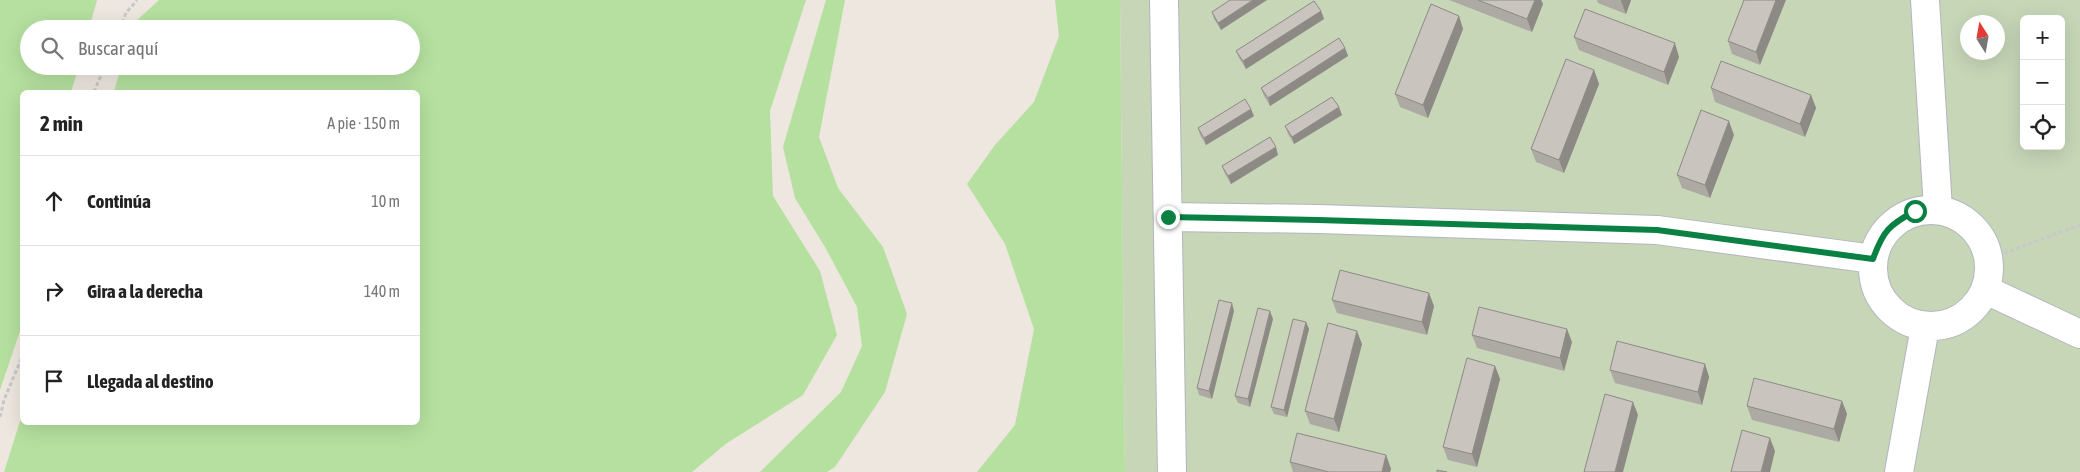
<!DOCTYPE html>
<html lang="es">
<meta charset="utf-8">
<style>
body{margin:0;font-family:"Asap Condensed",sans-serif;background:#f6f6f6;color:#222}
.controls{position:absolute;right:15px;top:15px;display:grid;overflow:hidden;border-radius:8px;box-shadow:0 5px 20px #0002}
.controls button{width:45px;height:45px;display:grid;place-items:center;padding:0;border:0;border-bottom:1px solid #e0e0e0;background:#fff;color:#222;font:25px sans-serif}
.compass{position:absolute;left:1960px;top:15px;width:45px;height:45px;border-radius:50%;background:#fff;box-shadow:0 5px 20px #0002;rotate:349deg}
.stop{position:absolute;width:15px;height:15px;margin:-11px;border:4px solid #0b8043;border-radius:50%;background:#fff}
.stop.end{background:#0b8043;border-color:#fff;box-shadow:0 1px 5px #0008}
.list{margin:0;padding:0;list-style:none}
h2{display:flex;justify-content:space-between;align-items:center;height:65px;margin:0;padding:0 20px;font-size:21px}
h2 small{font-size:16px;font-weight:400;color:#767676}
.list li{display:grid;grid-template-columns:32px 1fr auto;gap:15px;align-items:center;box-sizing:border-box;height:90px;padding:0 20px;border-top:1px solid #e0e0e0}
.list b{display:block;font-size:19px;white-space:nowrap}
.list em{font-size:16px;font-style:normal;color:#767676}
.icon{flex:none;width:28px;height:28px;fill:none;stroke:currentColor;stroke-width:2;stroke-linecap:round;stroke-linejoin:round}
.map{position:relative;flex:none;width:2080px;height:472px;overflow:hidden}
.search{position:absolute;background:#fff;box-shadow:0 5px 20px #0002;left:20px;top:20px;width:400px;height:55px;display:flex;align-items:center;gap:12px;box-sizing:border-box;padding:0 18px;border-radius:28px;color:#767676;font-size:19px}
.panel{position:absolute;background:#fff;box-shadow:0 5px 20px #0002;left:20px;top:90px;width:400px;height:335px;border-radius:8px}
.map>svg:first-child{display:block}
.green{fill:#b5e09f}
.cemetery{fill:#c6d6b7;fill-rule:evenodd}
.lines{fill:none;stroke-linecap:round;stroke-linejoin:round}
.minor-casing{stroke:#b3b5bf;stroke-width:30}
.path{stroke:#c8c8c8;stroke-width:3;stroke-dasharray:4 2.5;stroke-linecap:butt}
.minor{stroke:#fff;stroke-width:28}
.wall{fill:#ada9a3}
.shaded-wall{fill:#8d8a85}
.building{fill:#c9c5be;stroke:#8d8a85}
.route{stroke:#0b8043;stroke-width:6}
</style>
<div class="map">
<svg width="2080" height="472" viewBox="0 0 2080 472">
<rect width="100%" height="100%" fill="#ede7df"/>
<!-- green -->
<path class="green" d="M0 0H97L89 29H29V66H79L71 92H22V325L0 390Z
M159 0H806L770 111 773 196 820 271 837 335 803 395 727 443 692 472H4L22 415V422H418V92H114L121 66H411V29H133L135 22Z
M826 0H845L819 137 838 188 883 247 907 314 885 392 835 467 827 472H760L841 392 862 346 857 307 825 247 795 198 783 147Z
M1055 0H1120L1125 472H977L1015 425 1034 329 1005 244 967 184 995 145 1034 102 1059 36Z"/>
<!-- cemetery -->
<path class="cemetery" d="M1120 0H2080V472H1125ZM2024 19H2061V146H2024ZM1968 22H1998V52H1968Z"/>
<g class="lines">
<defs>
<path id="minor" d="M1164 0 1172 472
M1925 0 1938 209
M1873 268a58 58 0 1 1 116 0a58 58 0 1 1-116 0Z
M1168 217 1319 219 1657 230 1873 259
M1986 290 2080 334
M1899 472 1925 327"/>
</defs>
<!-- minor casing -->
<use href="#minor" class="minor-casing"/>
<!-- path -->
<path class="path" d="M120 29 126 13 137 0
M94 92 105 66
M1992 258 2080 225
M0 417 4 400 22 357"/>
<!-- minor -->
<use href="#minor" class="minor"/>
</g>
<!-- wall -->
<path class="wall" d="M1230 0 1221 30 1214 19 1212 12Z
M1449 0H1541L1543 4 1532 32Z
M1597 0H1631L1626 14 1598 3Z
M1744 0 1760 65 1732 54 1728 41Z
M1321 11 1324 19 1246 69 1239 58 1236 51Z
M1459 16 1463 29 1428 118 1400 107 1395 94Z
M1574 37 1679 57 1668 85 1579 50Z
M1345 48 1348 56 1270 106 1264 96 1261 88Z
M1594 70 1599 84 1564 173 1536 162 1531 149Z
M1711 88 1811 95 1816 108 1805 137 1715 102Z
M1342 115 1294 144 1288 134 1285 126Z
M1254 116 1206 145 1200 135 1198 128Z
M1734 135 1710 198 1682 188 1677 175Z
M1278 155 1231 184 1225 174 1222 166Z
M1332 300 1434 306 1427 335 1337 313Z
M1234 311 1212 399 1199 395 1197 388Z
M1273 319 1250 407 1238 403 1235 396Z
M1306 322 1309 329 1287 417 1274 414 1271 407Z
M1472 335 1572 342 1564 371 1477 348Z
M1362 344 1339 432 1310 424 1305 411Z
M1705 364 1709 377 1702 405 1615 383 1610 370Z
M1495 366 1500 379 1477 467 1448 460 1443 447Z
M1842 401 1847 414 1839 442 1752 420 1747 406Z
M1386 455 1391 469 1390 472H1293L1290 462Z"/>
<!-- shaded-wall -->
<path class="shaded-wall" d="M1253 0H1267L1221 30 1218 23Z
M1535 0H1541L1543 4 1532 32 1527 19Z
M1621 0H1631L1626 14 1621 1Z
M1776 0H1786L1760 65 1756 52Z
M1321 11 1324 19 1246 69 1243 61Z
M1459 16 1463 29 1428 118 1423 105Z
M1675 43 1679 57 1668 85 1664 72Z
M1345 48 1348 56 1270 106 1268 98Z
M1594 70 1599 84 1564 173 1559 160Z
M1811 95 1816 108 1805 137 1800 124Z
M1339 107 1342 115 1294 144 1292 137Z
M1251 109 1254 116 1206 145 1204 138Z
M1729 121 1734 135 1710 198 1705 185Z
M1276 147 1278 155 1231 184 1228 176Z
M1429 293 1434 306 1427 335 1422 322Z
M1232 303 1234 311 1212 399 1209 391Z
M1270 311 1273 319 1250 407 1248 399Z
M1306 322 1309 329 1287 417 1284 410Z
M1567 329 1572 342 1564 371 1560 358Z
M1357 331 1362 344 1339 432 1334 419Z
M1705 364 1709 377 1702 405 1698 392Z
M1495 366 1500 379 1477 467 1472 454Z
M1842 401 1847 414 1839 442 1834 429Z
M1633 402 1638 415 1623 472H1615Z
M1770 438 1775 451 1770 472H1761Z
M1386 455 1391 469 1390 472H1382Z"/>
<!-- building -->
<path class="building" d="M1230 0H1253L1218 23 1212 12Z
M1478 0H1535L1527 19Z
M1744 0H1776L1756 52 1728 41Z
M1314 1 1321 11 1243 61 1236 51Z
M1431 4 1459 16 1423 105 1395 94Z
M1585 9 1675 43 1664 72 1574 37Z
M1339 38 1345 48 1268 98 1261 88Z
M1566 59 1594 70 1559 160 1531 149Z
M1721 61 1811 95 1800 124 1711 88Z
M1332 97 1339 107 1292 137 1285 126Z
M1245 99 1251 109 1204 138 1198 128Z
M1701 110 1729 121 1705 185 1677 175Z
M1270 137 1276 147 1228 176 1222 166Z
M1340 270 1429 293 1422 322 1332 300Z
M1219 300 1232 303 1209 391 1197 388Z
M1479 307 1567 329 1560 358 1472 335Z
M1258 308 1270 311 1248 399 1235 396Z
M1293 319 1306 322 1284 410 1271 407Z
M1328 323 1357 331 1334 419 1305 411Z
M1617 341 1705 364 1698 392 1610 370Z
M1467 358 1495 366 1472 454 1443 447Z
M1754 378 1842 401 1834 429 1747 406Z
M1605 394 1633 402 1615 472H1584Z
M1742 430 1770 438 1761 472H1731Z
M1297 433 1386 455 1382 472H1329L1290 462Z
M1437 470 1447 472H1437Z"/>
<g class="lines">
<!-- route -->
<path class="route" d="M1168 217 1318 220 1657 230 1873 259C1883 231 1889 225 1915 211"/>
</g>
</svg>
<div class="controls">
<button>+</button>
<button>−</button>
<button><svg class="icon" aria-label="locate" viewBox="0 0 24 24"><circle cx="12" cy="12" r="6"/><path d="M12 2v4M12 18v4M2 12h4M18 12h4"/></svg></button>
</div>
<svg class="compass" viewBox="-18 -18 36 36"><path d="M0-13l5 13h-10z" fill="#e53935"/><path d="M0 13l5-13h-10z" fill="#767676"/></svg>
<div class="stop" style="left:1915px;top:211px"></div>
<div class="stop end" style="left:1168px;top:217px"></div>
<div class="search"><svg class="icon" aria-label="search" viewBox="0 0 24 24"><circle cx="10" cy="10" r="6"/><path d="M15 15l6 6"/></svg>Buscar aquí</div>
<section class="panel">
<h2>2 min<small>A pie · 150 m</small></h2>
<ul class="list">
<li><svg class="icon" aria-label="ahead" viewBox="0 0 24 24"><path d="M12 20V5M6 11l6-6 6 6"/></svg><div><b>Continúa</b></div><em>10 m</em></li>
<li><svg class="icon" aria-label="right" viewBox="0 0 24 24"><path d="M7 20v-9h11M14 6l5 5-5 5"/></svg><div><b>Gira a la derecha</b></div><em>140 m</em></li>
<li><svg class="icon" aria-label="arrive" viewBox="0 0 24 24"><path d="M6 21V4h12l-3 4 3 4H6"/></svg><div><b>Llegada al destino</b></div></li>
</ul>
</section>
</div>
